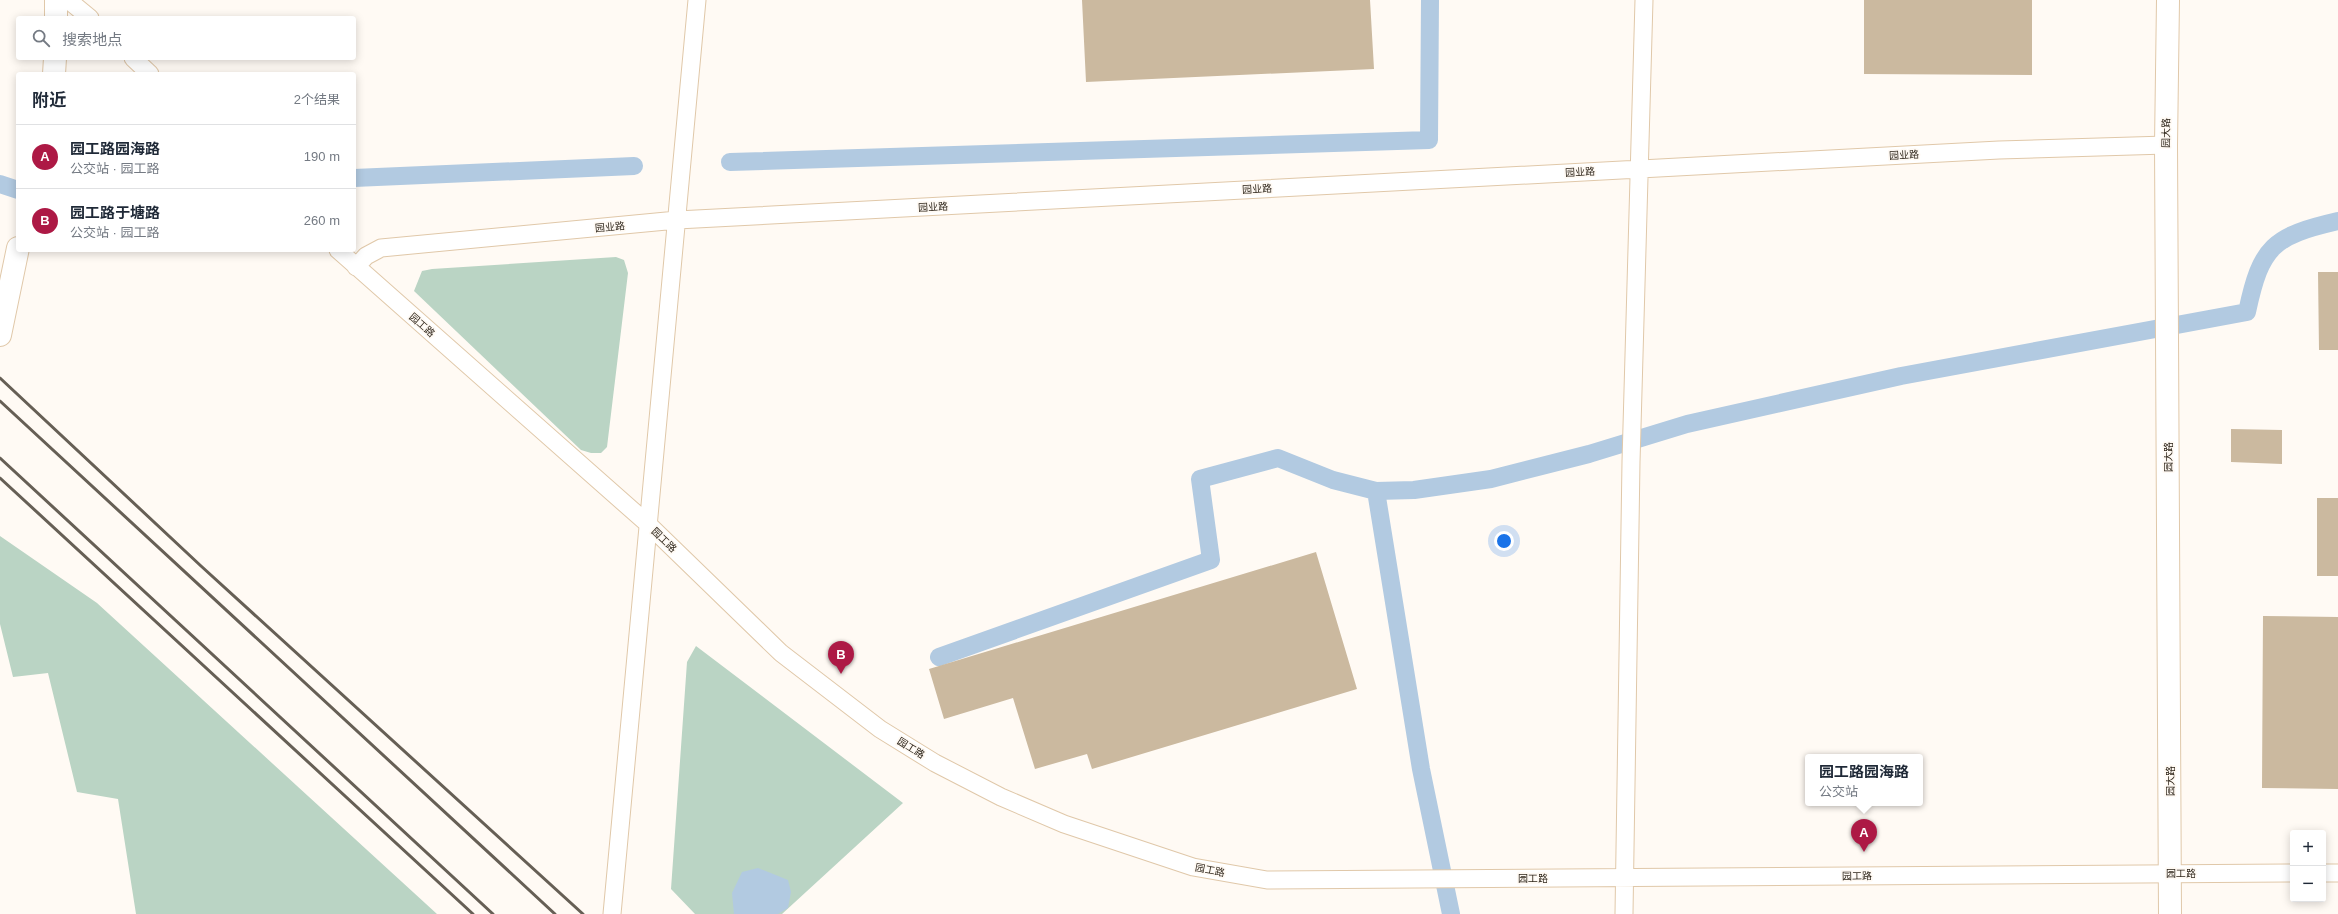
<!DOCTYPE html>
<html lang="zh">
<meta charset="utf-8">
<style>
body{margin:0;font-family:Helvetica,"Noto Sans SC",sans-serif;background:#f6f6f7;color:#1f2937}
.controls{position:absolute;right:12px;bottom:12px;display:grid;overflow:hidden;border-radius:4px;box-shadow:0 2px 10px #0003}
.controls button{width:36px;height:36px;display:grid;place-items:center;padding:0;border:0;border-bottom:1px solid #e0e1e3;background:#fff;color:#1f2937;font:20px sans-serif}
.you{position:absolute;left:1504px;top:541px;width:14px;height:14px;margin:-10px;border:3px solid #fff;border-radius:50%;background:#1a73e8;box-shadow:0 0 0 6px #1a73e833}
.badge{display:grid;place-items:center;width:26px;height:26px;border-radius:50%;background:#ad1945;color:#fff;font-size:13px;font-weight:700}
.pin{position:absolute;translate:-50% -33px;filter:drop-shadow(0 1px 2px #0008)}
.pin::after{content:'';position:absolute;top:21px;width:14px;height:12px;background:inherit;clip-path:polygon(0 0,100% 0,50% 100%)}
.popup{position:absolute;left:1805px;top:754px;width:118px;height:52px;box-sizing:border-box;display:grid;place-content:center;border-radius:4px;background:#fff;filter:drop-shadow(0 1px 3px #0005);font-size:13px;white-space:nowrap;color:#747a83}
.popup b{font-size:15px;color:#1f2937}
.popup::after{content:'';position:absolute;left:50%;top:100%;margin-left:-8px;border:8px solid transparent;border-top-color:#fff}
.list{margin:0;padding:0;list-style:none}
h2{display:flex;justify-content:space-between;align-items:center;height:52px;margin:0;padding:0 16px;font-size:17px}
h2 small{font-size:13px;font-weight:400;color:#747a83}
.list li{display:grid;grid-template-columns:26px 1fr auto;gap:12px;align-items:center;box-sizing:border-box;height:64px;padding:0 16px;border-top:1px solid #e0e1e3}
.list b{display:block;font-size:15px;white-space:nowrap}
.list p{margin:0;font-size:13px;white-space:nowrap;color:#747a83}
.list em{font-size:13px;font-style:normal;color:#747a83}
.icon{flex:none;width:22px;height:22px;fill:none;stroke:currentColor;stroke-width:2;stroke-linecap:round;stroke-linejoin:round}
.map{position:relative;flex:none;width:2338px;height:914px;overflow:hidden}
.search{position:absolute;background:#fff;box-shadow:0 2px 10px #0003;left:16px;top:16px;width:340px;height:44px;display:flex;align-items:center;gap:10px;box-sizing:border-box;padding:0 14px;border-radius:4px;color:#747a83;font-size:15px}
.panel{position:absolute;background:#fff;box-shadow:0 2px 10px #0003;left:16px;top:72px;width:340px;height:180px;border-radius:4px}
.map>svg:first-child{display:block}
.green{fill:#bad4c4}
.water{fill:#b2cae1}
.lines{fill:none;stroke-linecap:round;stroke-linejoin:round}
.canal{stroke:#b2cae1;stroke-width:18}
.building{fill:#cbb99f}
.street-casing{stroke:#e0c8a9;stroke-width:19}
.secondary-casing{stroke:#e0c8a9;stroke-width:24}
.street{stroke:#fff;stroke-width:17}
.secondary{stroke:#fff;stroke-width:22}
.rail{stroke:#665f55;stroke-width:3}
.labels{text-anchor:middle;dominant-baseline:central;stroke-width:3.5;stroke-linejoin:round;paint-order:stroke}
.street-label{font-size:10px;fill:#281f14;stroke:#fffaf4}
</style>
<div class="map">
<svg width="2338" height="914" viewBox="0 0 2338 914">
<rect width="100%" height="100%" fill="#fffaf4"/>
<!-- green -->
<path class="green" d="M616 257 624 260 628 273 607 447 601 453H591L581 450 414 291 422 271 432 269Z
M0 536 97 603 437 914H136L118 799 77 792 48 673 13 677 0 624Z
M696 646 903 803 782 914H695L671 889 687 662Z"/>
<!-- water -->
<path class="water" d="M758 868 788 880 791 892 788 908 778 914H734L732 893 742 872Z"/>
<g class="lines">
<!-- canal -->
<path class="canal" d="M730 162 1429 140 1430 0
M354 178 634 166
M0 184 18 190
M1376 491 1421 769 1451 914
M939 657 1211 560 1200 479 1278 458 1333 480 1376 491 1414 490 1491 479 1589 454 1687 424 1901 376 2247 312C2261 246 2273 236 2338 221"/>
</g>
<!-- building -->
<path class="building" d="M1082 0H1370L1374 69 1086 82Z
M1864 0H2032V75L1864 74Z
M2318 272H2338V350H2319Z
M2231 429 2282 430V464L2231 462Z
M2317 498H2338V576H2317Z
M1316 552 1357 689 1092 769 1087 754 1035 769 1013 698 944 719 929 669Z
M2263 616 2338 617V789L2262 788Z"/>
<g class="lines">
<defs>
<path id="street" d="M68 0 90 18
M133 58 150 74
M338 250 649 525 781 653 880 729 935 763 1001 797 1064 824 1193 867 1267 880 2293 873
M356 267 366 256 381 248 677 220 1999 150 2166 145
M2323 873H2338
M612 914 697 0
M1624 914 1631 462 1644 0"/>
<path id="secondary" d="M2168 0 2166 145 2170 914
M56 18V0
M54 74 55 58
M0 335 18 248"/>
</defs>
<!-- street casing -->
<use href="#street" class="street-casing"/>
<!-- secondary casing -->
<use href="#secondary" class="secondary-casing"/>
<!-- street -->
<use href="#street" class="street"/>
<!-- secondary -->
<use href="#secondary" class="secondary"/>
<!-- rail -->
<path class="rail" d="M0 378 201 566 583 914
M0 401 555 914
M0 458 493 914
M0 478 473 914"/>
</g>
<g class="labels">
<!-- street labels -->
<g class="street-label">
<text transform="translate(2166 133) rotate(-89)">园大路</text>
<text transform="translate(1904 155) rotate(-3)">园业路</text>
<text transform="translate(1580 172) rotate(-3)">园业路</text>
<text transform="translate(1257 189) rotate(-3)">园业路</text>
<text transform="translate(933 207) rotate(-3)">园业路</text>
<text transform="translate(610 227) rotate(-5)">园业路</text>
<text transform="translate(422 325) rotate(41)">园工路</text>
<text transform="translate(2168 457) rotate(-90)">园大路</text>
<text transform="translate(664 540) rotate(44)">园工路</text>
<text transform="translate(911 748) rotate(32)">园工路</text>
<text transform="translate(2170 781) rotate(-90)">园大路</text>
<text transform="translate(1210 870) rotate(11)">园工路</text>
<text x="2181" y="873">园工路</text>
<text transform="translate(1857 876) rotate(-1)">园工路</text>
<text x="1533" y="878">园工路</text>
</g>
</g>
</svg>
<div class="controls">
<button>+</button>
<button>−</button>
</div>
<div class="you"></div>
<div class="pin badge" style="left:1864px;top:852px">A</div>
<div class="popup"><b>园工路园海路</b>公交站</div>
<div class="pin badge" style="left:841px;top:674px">B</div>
<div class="search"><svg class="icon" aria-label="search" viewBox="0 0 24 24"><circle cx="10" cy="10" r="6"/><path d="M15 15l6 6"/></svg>搜索地点</div>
<section class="panel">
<h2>附近<small>2个结果</small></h2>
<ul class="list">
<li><span class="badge">A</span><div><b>园工路园海路</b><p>公交站 · 园工路</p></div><em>190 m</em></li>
<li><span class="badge">B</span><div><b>园工路于塘路</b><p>公交站 · 园工路</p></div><em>260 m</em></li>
</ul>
</section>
</div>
